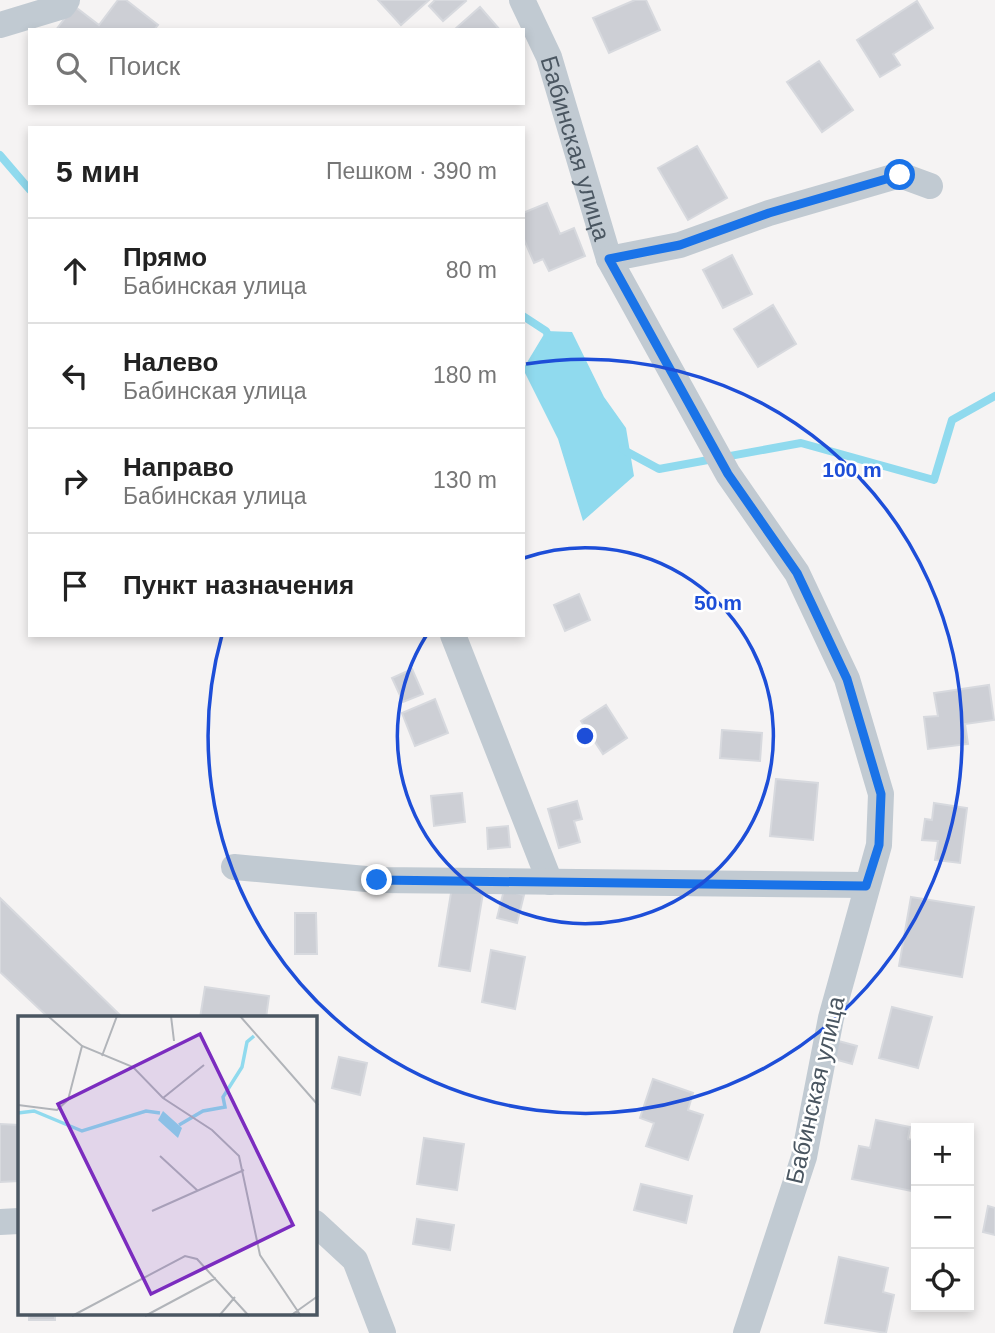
<!DOCTYPE html>
<html lang="ru">
<meta charset="utf-8">
<style>
body{margin:0;font-family:Helvetica,sans-serif;background:#f2f2f2;color:#222}
.controls{position:absolute;right:21px;bottom:21px;display:grid;overflow:hidden;border-radius:0px;box-shadow:0 4px 10px #0003}
.controls button{width:63px;height:63px;display:grid;place-items:center;padding:0;border:0;border-bottom:2px solid #e0e0e0;background:#fff;color:#222;font:35px sans-serif}
.stop{position:absolute;width:21px;height:21px;margin:-16px;border:5px solid #1a73e8;border-radius:50%;background:#fff}
.stop.end{background:#1a73e8;border-color:#fff;box-shadow:0 2px 7px #0008}
.list{margin:0;padding:0;list-style:none}
h2{display:flex;justify-content:space-between;align-items:center;height:91px;margin:0;padding:0 28px;font-size:30px}
h2 small{font-size:23px;font-weight:400;color:#767676}
.list li{display:grid;grid-template-columns:46px 1fr auto;gap:21px;align-items:center;box-sizing:border-box;height:105px;padding:0 28px;border-top:2px solid #e0e0e0}
.list b{display:block;font-size:26px;white-space:nowrap}
.list p{margin:0;font-size:23px;white-space:nowrap;color:#767676}
.list em{font-size:23px;font-style:normal;color:#767676}
.icon{flex:none;width:38px;height:38px;fill:none;stroke:currentColor;stroke-width:2;stroke-linecap:round;stroke-linejoin:round}
.map{position:relative;flex:none;width:995px;height:1333px;overflow:hidden}
.search{position:absolute;background:#fff;box-shadow:0 4px 10px #0003;left:28px;top:28px;width:497px;height:77px;display:flex;align-items:center;gap:18px;box-sizing:border-box;padding:0 24px;border-radius:0px;color:#767676;font-size:26px}
.panel{position:absolute;background:#fff;box-shadow:0 4px 10px #0003;left:28px;top:126px;width:497px;height:511px;border-radius:0px}
.map>svg:first-child{display:block}
.water{fill:#90daee}
.lines{fill:none;stroke-linecap:round;stroke-linejoin:round}
.stream{stroke:#90daee;stroke-width:8}
.building{fill:#cdcfd5;stroke:#d7d9de;stroke-width:2}
.minor{stroke:#c1cad2;stroke-width:26}
.route{stroke:#1a73e8;stroke-width:9}
.ring{fill:none;stroke:#1d4ed8;stroke-width:3.5}
.labels{text-anchor:middle;dominant-baseline:central;stroke-width:5;stroke-linejoin:round;paint-order:stroke}
.street-label{font-size:24px;fill:#4a5661;stroke:#fff}
.inset-river{fill:none;stroke:#90daee;stroke-width:3.5}
.inset-road{fill:none;stroke:#b1b4b9;stroke-width:2}
.view{fill:#7b2cbf;fill-opacity:0.15;stroke:#7b2cbf;stroke-width:3.5}
.inset-edge{fill:none;stroke:#4a5661;stroke-width:3.5}
.centre{fill:#1d4ed8;stroke:#fff;stroke-width:3.5}
.ring-label{font-size:21px;text-anchor:middle;font-weight:bold;fill:#1d4ed8;stroke:#fff;stroke-width:5;stroke-linejoin:round;paint-order:stroke}
</style>
<div class="map">
<svg width="995" height="1333" viewBox="0 0 995 1333">
<rect width="100%" height="100%" fill="#f5f3f3"/>
<!-- water -->
<path class="water" d="M546 331 572 332 604 397 626 428 634 476 583 521 558 439 523 369Z"/>
<g class="lines">
<!-- stream -->
<path class="stream" d="M0 155 30 190
M523 316 546 331 550 339
M622 449 659 469 801 443 934 480 952 420 995 396"/>
</g>
<!-- building -->
<path class="building" d="M118 0H126L158 25 154 30H56L74 6 99 25Z
M378 0H429L401 25Z
M435 0H465L466 1 443 21 429 6Z
M635 0H646L660 30 609 53 593 18Z
M917 1 933 28 893 54 900 65 880 77 857 40Z
M480 7 500 30H454Z
M819 61 853 110 822 132 787 82Z
M697 146 727 198 688 220 658 168Z
M547 203 560 234 574 228 585 256 549 271 543 259 534 263 523 237V213Z
M732 255 752 294 723 308 703 270Z
M773 305 796 344 758 367 734 329Z
M579 594 590 620 565 631 554 605Z
M412 669 423 694 403 702 392 678Z
M989 685 994 720 965 724 968 744 928 749 924 717 938 716 934 693Z
M435 699 448 733 415 746 402 713Z
M606 705 627 738 603 754 581 721Z
M722 730 762 733 760 761 720 758Z
M776 779 818 783 813 840 770 836Z
M462 793 465 822 434 826 431 796Z
M577 801 582 819 574 821 580 842 559 848 548 809Z
M934 803 967 808 960 863 935 860 938 841 922 840 925 819 932 820Z
M508 826 510 847 488 849 487 828Z
M452 887 483 893 470 971 439 966Z
M504 890 524 895 517 923 497 918Z
M911 897 974 907 962 977 899 966Z
M0 898 123 1018H49L0 972Z
M295 913H316L317 954H295Z
M491 950 525 957 515 1009 482 1002Z
M205 987 269 996 266 1018H200Z
M892 1007 932 1017 918 1068 879 1058Z
M831 1039 857 1046 852 1064 827 1057Z
M339 1057 367 1063 360 1095 332 1088Z
M653 1079 693 1093 688 1110 703 1115 688 1160 646 1146 654 1123 640 1118Z
M876 1120 910 1127 908 1139 916 1141V1168L912 1191 852 1179 859 1146 870 1148Z
M0 1124 19 1125V1181L0 1182Z
M424 1138 464 1144 457 1190 417 1184Z
M641 1184 692 1196 686 1223 634 1210Z
M988 1206 995 1208V1235L983 1232Z
M417 1219 454 1225 450 1250 413 1244Z
M839 1257 888 1268 883 1292 894 1295 886 1333 825 1323Z
M29 1314H55V1320H29Z"/>
<g class="lines">
<!-- minor -->
<g class="minor">
<path id="s1" d="M522 0 549 57 609 259 728 474 797 573 847 679 881 794 879 845 831 1018 804 1157 746 1333"/>
<path d="M0 25 63 6 67 0"/>
<path d="M609 259 680 245 769 213 900 175 930 186"/>
<path d="M453 635 550 882"/>
<path d="M234 867 377 880 866 885"/>
<path d="M0 1222 19 1221"/>
<path d="M315 1223 355 1260 383 1333"/>
</g>
</g>
<g class="lines">
<!-- route -->
<path class="route" d="M377 880 866 886 879 845 881 794 847 679 797 573 728 474 609 259 680 245 769 213 900 175"/>
</g>
<!-- distance rings -->
<g class="ring">
<path d="M524 558A188 188 0 1 1 426 636"/>
<path d="M526 364A377 377 0 1 1 222 635"/>
</g>
<g class="labels">
<!-- street labels -->
<g class="street-label">
<text stroke="none"><textPath href="#s1" startOffset="158">Бабинская улица</textPath></text>
<text transform="translate(815 1090) rotate(-77)">Бабинская улица</text>
</g>
</g>
<!-- overview -->
<g transform="translate(18 1016)">
<rect width="299" height="299" fill="#f5f3f3"/>
<path d="M145 95 164 112 160 122 140 104Z" fill="#90daee"/>
<path class="inset-river" d="M0 97 16 95 64 115 128 95 142 97M161 109 185 95 207 91 205 81 224 51 229 26 236 20"/>
<path class="inset-road" d="M30 0 64 30 115 51 145 82 194 114 221 140 242 239 283 300M153 0 156 25M222 0 300 89M84 40 99 0M145 82 186 49M0 89 39 94 50 84 64 30M142 140 180 175M134 195 226 154M54 300 167 240 179 243 231 300M127 300 198 262M201 300 217 281M272 300 300 280"/>
<path class="view" d="M182 18 275 209 133 278 40 88Z"/>
<rect width="299" height="299" class="inset-edge"/>
</g>
<circle cx="585" cy="736" r="10" class="centre"/>
<g class="ring-label">
<text x="852" y="477">100 m</text>
<text x="718" y="610">50 m</text>
</g>
</svg>
<div class="controls">
<button>+</button>
<button>−</button>
<button><svg class="icon" aria-label="locate" viewBox="0 0 24 24"><circle cx="12" cy="12" r="6"/><path d="M12 2v4M12 18v4M2 12h4M18 12h4"/></svg></button>
</div>
<div class="stop" style="left:900px;top:175px"></div>
<div class="stop end" style="left:377px;top:880px"></div>
<div class="search"><svg class="icon" aria-label="search" viewBox="0 0 24 24"><circle cx="10" cy="10" r="6"/><path d="M15 15l6 6"/></svg>Поиск</div>
<section class="panel">
<h2>5 мин<small>Пешком · 390 m</small></h2>
<ul class="list">
<li><svg class="icon" aria-label="ahead" viewBox="0 0 24 24"><path d="M12 20V5M6 11l6-6 6 6"/></svg><div><b>Прямо</b><p>Бабинская улица</p></div><em>80 m</em></li>
<li><svg class="icon" aria-label="left" viewBox="0 0 24 24"><path d="M17 20v-9H6M10 6l-5 5 5 5"/></svg><div><b>Налево</b><p>Бабинская улица</p></div><em>180 m</em></li>
<li><svg class="icon" aria-label="right" viewBox="0 0 24 24"><path d="M7 20v-9h11M14 6l5 5-5 5"/></svg><div><b>Направо</b><p>Бабинская улица</p></div><em>130 m</em></li>
<li><svg class="icon" aria-label="arrive" viewBox="0 0 24 24"><path d="M6 21V4h12l-3 4 3 4H6"/></svg><div><b>Пункт назначения</b></div></li>
</ul>
</section>
</div>
